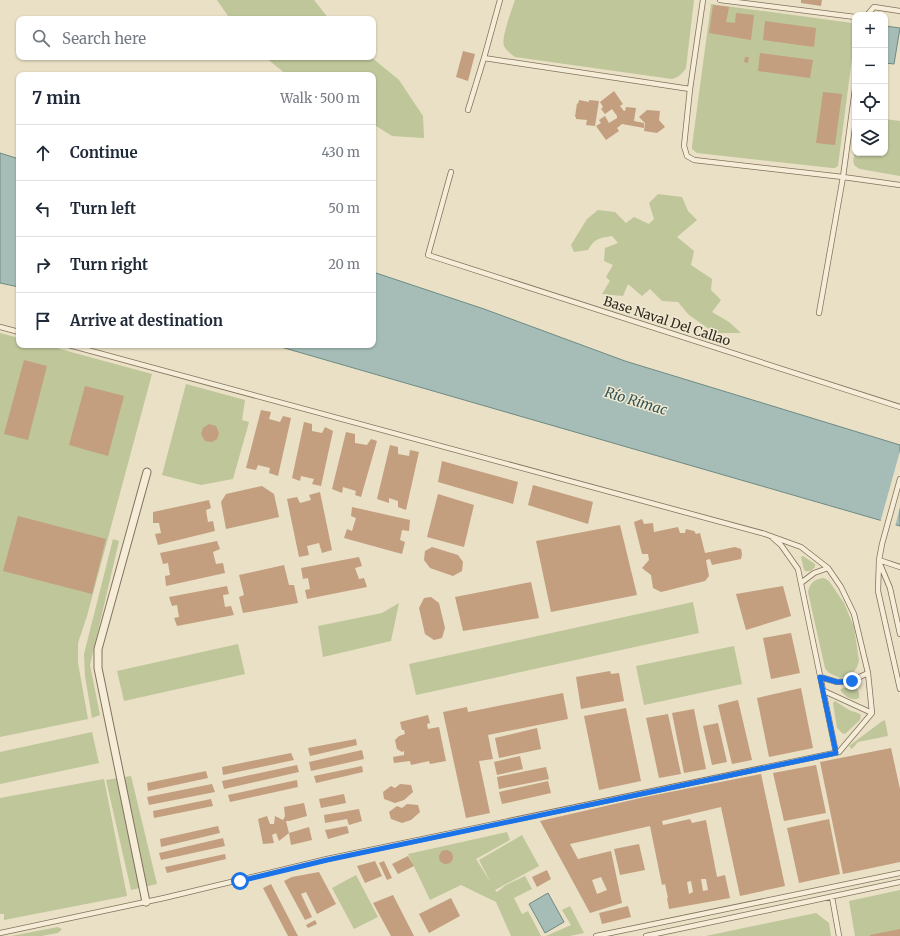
<!DOCTYPE html>
<meta charset="utf-8">
<style>
body{margin:0;font-family:Merriweather,serif;background:#f2f2f3;color:#1f2937}
.controls{position:absolute;right:12px;top:12px;display:grid;overflow:hidden;border-radius:8px;box-shadow:0 1px 3px #0004}
.controls button{width:36px;height:36px;display:grid;place-items:center;padding:0;border:0;border-bottom:1px solid #e0e1e3;background:#fff;color:#1f2937;font:20px sans-serif}
.stop{position:absolute;width:12px;height:12px;margin:-9px;border:3px solid #1a73e8;border-radius:50%;background:#fff}
.stop.end{background:#1a73e8;border-color:#fff;box-shadow:0 1px 4px #0008}
.list{margin:0;padding:0;list-style:none}
h2{display:flex;justify-content:space-between;align-items:center;height:52px;margin:0;padding:0 16px;font-size:17px}
h2 small{font-size:13px;font-weight:400;color:#747a83}
.list li{display:grid;grid-template-columns:26px 1fr auto;gap:12px;align-items:center;box-sizing:border-box;height:56px;padding:0 16px;border-top:1px solid #e0e1e3}
.list b{display:block;font-size:15px;white-space:nowrap}
.list em{font-size:13px;font-style:normal;color:#747a83}
.icon{flex:none;width:22px;height:22px;fill:none;stroke:currentColor;stroke-width:2;stroke-linecap:round;stroke-linejoin:round}
.map{position:relative;flex:none;width:900px;height:936px;overflow:hidden}
.search{position:absolute;background:#fff;box-shadow:0 1px 3px #0004;left:16px;top:16px;width:360px;height:44px;display:flex;align-items:center;gap:10px;box-sizing:border-box;padding:0 14px;border-radius:8px;color:#747a83;font-size:15px}
.panel{position:absolute;background:#fff;box-shadow:0 1px 3px #0004;left:16px;top:72px;width:360px;height:276px;border-radius:8px}
.map>svg:first-child{display:block}
.green{fill:#bec69a}
.water{fill:#a6bdb7;stroke:#6e8a84}
.pier{fill:#e9e0c5}
.building{fill:#c39e7f;fill-rule:evenodd}
.lines{fill:none;stroke-linecap:round;stroke-linejoin:round}
.service-casing{stroke:#82725d;stroke-width:6}
.pedestrian-casing{stroke:#82725d;stroke-width:9}
.service{stroke:#f5edd7;stroke-width:4.5}
.pedestrian{stroke:#f5edd7;stroke-width:7}
.route{stroke:#1a73e8;stroke-width:5}
.labels{text-anchor:middle;dominant-baseline:central;stroke-width:3;stroke-linejoin:round;paint-order:stroke}
.street-label{font-size:13px;fill:#332a1f;stroke:#f1ead3}
.water-label{font-size:14px;font-style:italic;fill:#305251;stroke:#f1ead3}
</style>
<div class="map">
<svg width="900" height="936" viewBox="0 0 900 936">
<rect width="100%" height="100%" fill="#e9e0c5"/>
<!-- green -->
<path class="green" d="M217 0H314L329 19H230Z
M515 0H694L686 68C682 74 679 77 672 79L515 57C511 54 506 50 504 46 501 38 512 9 515 0Z
M711 4 852 23 854 25 855 35 838 166 835 168H832L697 153 692 149V146Z
M265 57H371L399 80 423 116 424 138 392 136 373 124V75H287Z
M885 119 900 121V176L860 169C850 164 854 160 855 150V153H885Z
M658 194 682 197 688 211 697 220 677 237 694 251 691 265 712 279 711 290 721 300 712 312 729 322 741 333H715L689 315 678 302 662 301 650 289 642 296 628 284 623 296 602 294 610 281 606 277 613 265 604 261 605 248 618 243 612 236C600 238 595 238 588 250L574 252 571 245 587 219 598 210 615 212 626 223 634 217 649 224 654 219 649 203Z
M0 333 19 338V345H45L152 374 87 616 78 643V663L88 719 0 737Z
M186 384 245 400 242 420 249 422 233 479 201 485 162 475Z
M113 539 119 541 90 665 100 715 92 718 85 676 84 654Z
M803 556 815 564V567C813 570 807 573 804 570L801 557Z
M824 578 829 581 844 603 854 627 859 661 857 667 853 673 847 676 840 678 829 673 825 668 808 592C810 583 814 579 824 578Z
M693 602 699 633 416 695 409 664Z
M399 603 391 641 323 657 318 626 382 613Z
M238 644 245 674 124 701 117 671Z
M734 646 742 684 644 705 636 666Z
M852 686C858 688 860 692 859 698 852 702 845 696 840 690L843 688Z
M835 701C840 704 845 708 851 711 855 712 857 712 861 715L860 720 845 734 842 733 837 728 833 703Z
M885 720 888 736 858 742 852 749 849 746 881 722Z
M92 732 99 763 0 784V752Z
M131 776 157 884 131 890 106 780Z
M104 779 127 896 4 920V914H0V798Z
M507 832 510 840 476 859 491 883 479 860 522 835 539 866 495 890 497 892 506 885 525 876 532 889 514 898 522 914 528 911 541 936H511L496 902 461 885 430 900 408 854Z
M356 875 378 917 354 929 332 888Z
M900 890V936H855L849 901Z
M570 906 584 933 570 936H546L571 925 562 910Z
M816 913 829 923 831 936H706Z
M58 927 62 929 58 933 41 936H11Z"/>
<!-- water -->
<path class="water" d="M885 26 900 28 894 64 885 63Z
M0 153 19 159V287L0 283Z
M373 272 484 309 625 361 900 445V526L274 345H373Z
M548 893 564 922 545 933 529 904Z"/>
<!-- pier -->
<path class="pier" d="M900 451V507L895 527 880 523Z"/>
<!-- building -->
<path class="building" d="M801 0H822L821 6 801 3Z
M713 5 729 7 726 22 735 23 736 13 754 15 751 40 709 33Z
M765 21 816 28 814 47 763 40Z
M463 51 475 54 468 81 456 77Z
M760 53 813 60 810 78 758 71Z
M745 57H749L748 63 744 62Z
M614 91 623 104 620 106 624 111H625L626 107 636 108 634 121 644 123V128L622 124 617 128 619 131 606 140 596 126 601 123 599 120 605 116 609 123 617 118V116L612 109 605 114 601 109 603 107 600 102Z
M823 92 842 94 835 145 816 143Z
M579 100 589 102V100L599 101 595 126 586 125 587 120 576 119V117H575L577 103 578 104Z
M647 110 660 111 659 120 665 127 657 133 644 131 645 123 639 117 640 116Z
M24 360 47 366 28 440 4 434Z
M85 386 124 396 108 456 69 445Z
M261 410 271 412 269 419 280 422 283 416 291 418 278 476 269 473 270 468 258 465 256 470 246 468Z
M304 422 312 424V431L322 433 325 427 333 431 321 486 312 484 314 479 301 476 300 481 292 478Z
M209 424 216 426 219 433 217 439 212 442 205 441 201 434 203 428Z
M346 432 355 434V443L367 445 371 439 377 441 361 497 355 495 356 491 343 487 342 493 332 489Z
M390 445 398 447V454L409 456 410 450 419 452 406 510 398 507V501L389 498V503L377 499Z
M442 461 518 482 513 504 438 482Z
M533 485 593 502 588 524 528 505Z
M262 486 274 494 279 517 226 529 221 502 226 494Z
M320 492 332 550 322 553 319 543 307 546 309 555 299 557 287 499 297 497 300 503 311 500 309 495Z
M438 494 474 505 464 547 427 537Z
M209 500 211 508 206 510 208 522 213 521 215 531 158 545 155 534 161 533 159 523H153V512Z
M352 507 410 520 409 531 402 530 400 540 405 542 402 554 344 538 347 529 352 531 356 518 351 516Z
M18 516 106 539 92 594 3 571Z
M642 519 644 524 653 523 654 532 678 527 680 533H685L686 529 694 531 696 534 700 533 705 553 735 547 741 549 742 554 741 559 712 565 710 559 706 560 709 576 705 581 661 592 653 588 651 575 642 568 649 560 648 554H642L634 522Z
M620 525 637 595 551 612 536 541Z
M217 541 220 549 213 552 216 564 223 563 225 573 166 586 165 576 170 575 168 563 163 564 160 553Z
M432 547 458 555 463 562 462 571 453 576 430 568 424 560 425 551Z
M359 557 362 566 355 568 359 579 364 578 367 587 307 599 305 590 310 589 308 578 303 579 301 568Z
M284 565 289 585H294L298 603 243 613 239 597 244 595 239 575Z
M531 582 539 618 463 631 455 597Z
M227 586 229 594 223 595 225 607 231 606 234 615 177 626 174 618 179 617 177 605 172 606 169 597Z
M783 586 791 616 746 630 736 594Z
M431 597 439 603 445 628 442 638 434 640 425 634 419 608 424 598Z
M791 633 800 673 771 679 763 638Z
M610 671 611 674 619 673 624 701 581 709 576 677Z
M801 688 813 748 769 757 757 698Z
M563 693 568 719 488 735 493 759 479 761 490 813 466 818 443 712 467 707 468 712Z
M738 700 752 760 732 764 718 705Z
M626 708 641 781 599 790 584 716Z
M694 709 706 769 684 773 672 713Z
M668 714 681 774 659 778 646 718Z
M428 715 430 723 427 724 428 729 439 727 446 761 430 764 429 761 411 765 410 761 394 763 393 757 404 755V751L402 752 397 749 395 740 399 736 405 734 404 730H402L400 722Z
M718 723 727 762 712 765 703 726Z
M537 728 541 749 499 758 495 738Z
M356 739 357 745 310 756 308 748Z
M891 748 900 789V862L843 874 820 762Z
M362 750 364 759 311 771 309 762Z
M291 753 294 760 223 775 222 767Z
M520 756 523 769 497 775 494 762Z
M297 765 299 772 224 789 222 781Z
M816 765 826 813 784 821 773 773Z
M362 766 363 772 316 783 314 776Z
M546 767 549 779 499 789 497 777Z
M206 771 208 778 148 791 147 783Z
M761 774 785 886 740 896 721 807 662 821 663 825 690 819 692 823 706 820 717 877 725 875 730 898 669 909 667 898H668L665 884 662 885 650 826 570 844 578 859 611 851 622 903 590 913 540 821 645 797ZM601 877 607 890 597 894 592 880ZM701 879H706L708 890 703 891ZM691 881 693 892 689 894 687 882Z
M297 780 298 787 230 802 228 795Z
M548 781 551 793 502 804 499 792Z
M212 784 215 792 149 805 147 797Z
M400 784 411 785 413 792 404 800 395 803 384 799 383 792 391 786 395 788Z
M344 794 346 803 321 808 319 799Z
M211 799 213 806 154 818 153 811Z
M304 803 307 816 289 821H286L289 833 279 841 276 833 272 835 274 843 263 844 258 819 267 816 270 824H274L275 816 283 820 285 816 284 807Z
M407 804 418 805 420 812 411 820 402 823 391 819 389 812 397 806 402 808Z
M359 809 362 821 349 825 347 819 325 823 324 815Z
M829 819 840 874 799 883 787 828Z
M218 826 220 833 161 847 160 839Z
M347 826 349 833 328 839 325 830Z
M309 827 312 840 291 845 289 833Z
M223 838 225 846 161 860 159 853Z
M639 844 645 870 620 875 614 849Z
M439 857a7 7 0 1 1 14 0a7 7 0 1 1-14 0Z
M225 854 226 859 167 873 165 867Z
M408 856 414 866 398 874 392 864Z
M375 861 382 876 365 883 357 866Z
M384 861 392 878 387 880 379 863Z
M547 870 551 879 537 887 532 877Z
M319 872 336 904 317 914 306 892 301 894 312 917 305 920 284 881 292 877Z
M271 884 298 936H288L263 888Z
M393 895 414 936H391L373 903Z
M451 898 460 916 429 933 419 914Z
M628 906 631 917 602 924 599 913Z
M315 920 317 924 308 928 306 925Z
M900 929V936H870V935Z"/>
<g class="lines">
<defs>
<path id="service" d="M720 0 855 17
M867 15 874 7 900 11
M484 58 690 89 684 146 687 156 694 160 843 177 900 185
M690 89 703 0
M468 110 484 58 500 0
M451 172 428 255 900 407
M819 313 843 177 855 89
M0 327 19 332
M900 479 882 544 879 560 878 591 900 689
M773 538 781 545 798 569 836 753
M879 560 900 567
M880 564 890 588 900 634
M801 583 814 573 828 568
M820 677 837 682 851 681 868 673
M824 691 872 713
M832 897 839 936
M0 933 164 898 327 859 839 752 872 713 868 673 854 614 841 587 828 568 801 547 765 534 69 345
M596 936 900 873
M646 936 900 882"/>
<path id="pedestrian" d="M146 902 98 668V649L147 472"/>
</defs>
<!-- service casing -->
<use href="#service" class="service-casing"/>
<!-- pedestrian casing -->
<use href="#pedestrian" class="pedestrian-casing"/>
<!-- service -->
<use href="#service" class="service"/>
<!-- pedestrian -->
<use href="#pedestrian" class="pedestrian"/>
</g>
<g class="lines">
<!-- route -->
<path class="route" d="M240 881 327 860 836 753 820 677 837 682 852 681"/>
</g>
<g class="labels">
<!-- street labels -->
<g class="street-label">
<text transform="translate(667 321) rotate(18)">Base Naval Del Callao</text>
</g>
<!-- water labels -->
<g class="water-label">
<text transform="translate(636 401) rotate(17)">Río Rímac</text>
</g>
</g>
</svg>
<div class="controls">
<button>+</button>
<button>−</button>
<button><svg class="icon" aria-label="locate" viewBox="0 0 24 24"><circle cx="12" cy="12" r="6"/><path d="M12 2v4M12 18v4M2 12h4M18 12h4"/></svg></button>
<button><svg class="icon" aria-label="layers" viewBox="0 0 24 24"><path d="M12 4l9 5-9 5-9-5zM3 14l9 5 9-5"/></svg></button>
</div>
<div class="stop" style="left:240px;top:881px"></div>
<div class="stop end" style="left:852px;top:681px"></div>
<div class="search"><svg class="icon" aria-label="search" viewBox="0 0 24 24"><circle cx="10" cy="10" r="6"/><path d="M15 15l6 6"/></svg>Search here</div>
<section class="panel">
<h2>7 min<small>Walk · 500 m</small></h2>
<ul class="list">
<li><svg class="icon" aria-label="ahead" viewBox="0 0 24 24"><path d="M12 20V5M6 11l6-6 6 6"/></svg><div><b>Continue</b></div><em>430 m</em></li>
<li><svg class="icon" aria-label="left" viewBox="0 0 24 24"><path d="M17 20v-9H6M10 6l-5 5 5 5"/></svg><div><b>Turn left</b></div><em>50 m</em></li>
<li><svg class="icon" aria-label="right" viewBox="0 0 24 24"><path d="M7 20v-9h11M14 6l5 5-5 5"/></svg><div><b>Turn right</b></div><em>20 m</em></li>
<li><svg class="icon" aria-label="arrive" viewBox="0 0 24 24"><path d="M6 21V4h12l-3 4 3 4H6"/></svg><div><b>Arrive at destination</b></div></li>
</ul>
</section>
</div>
